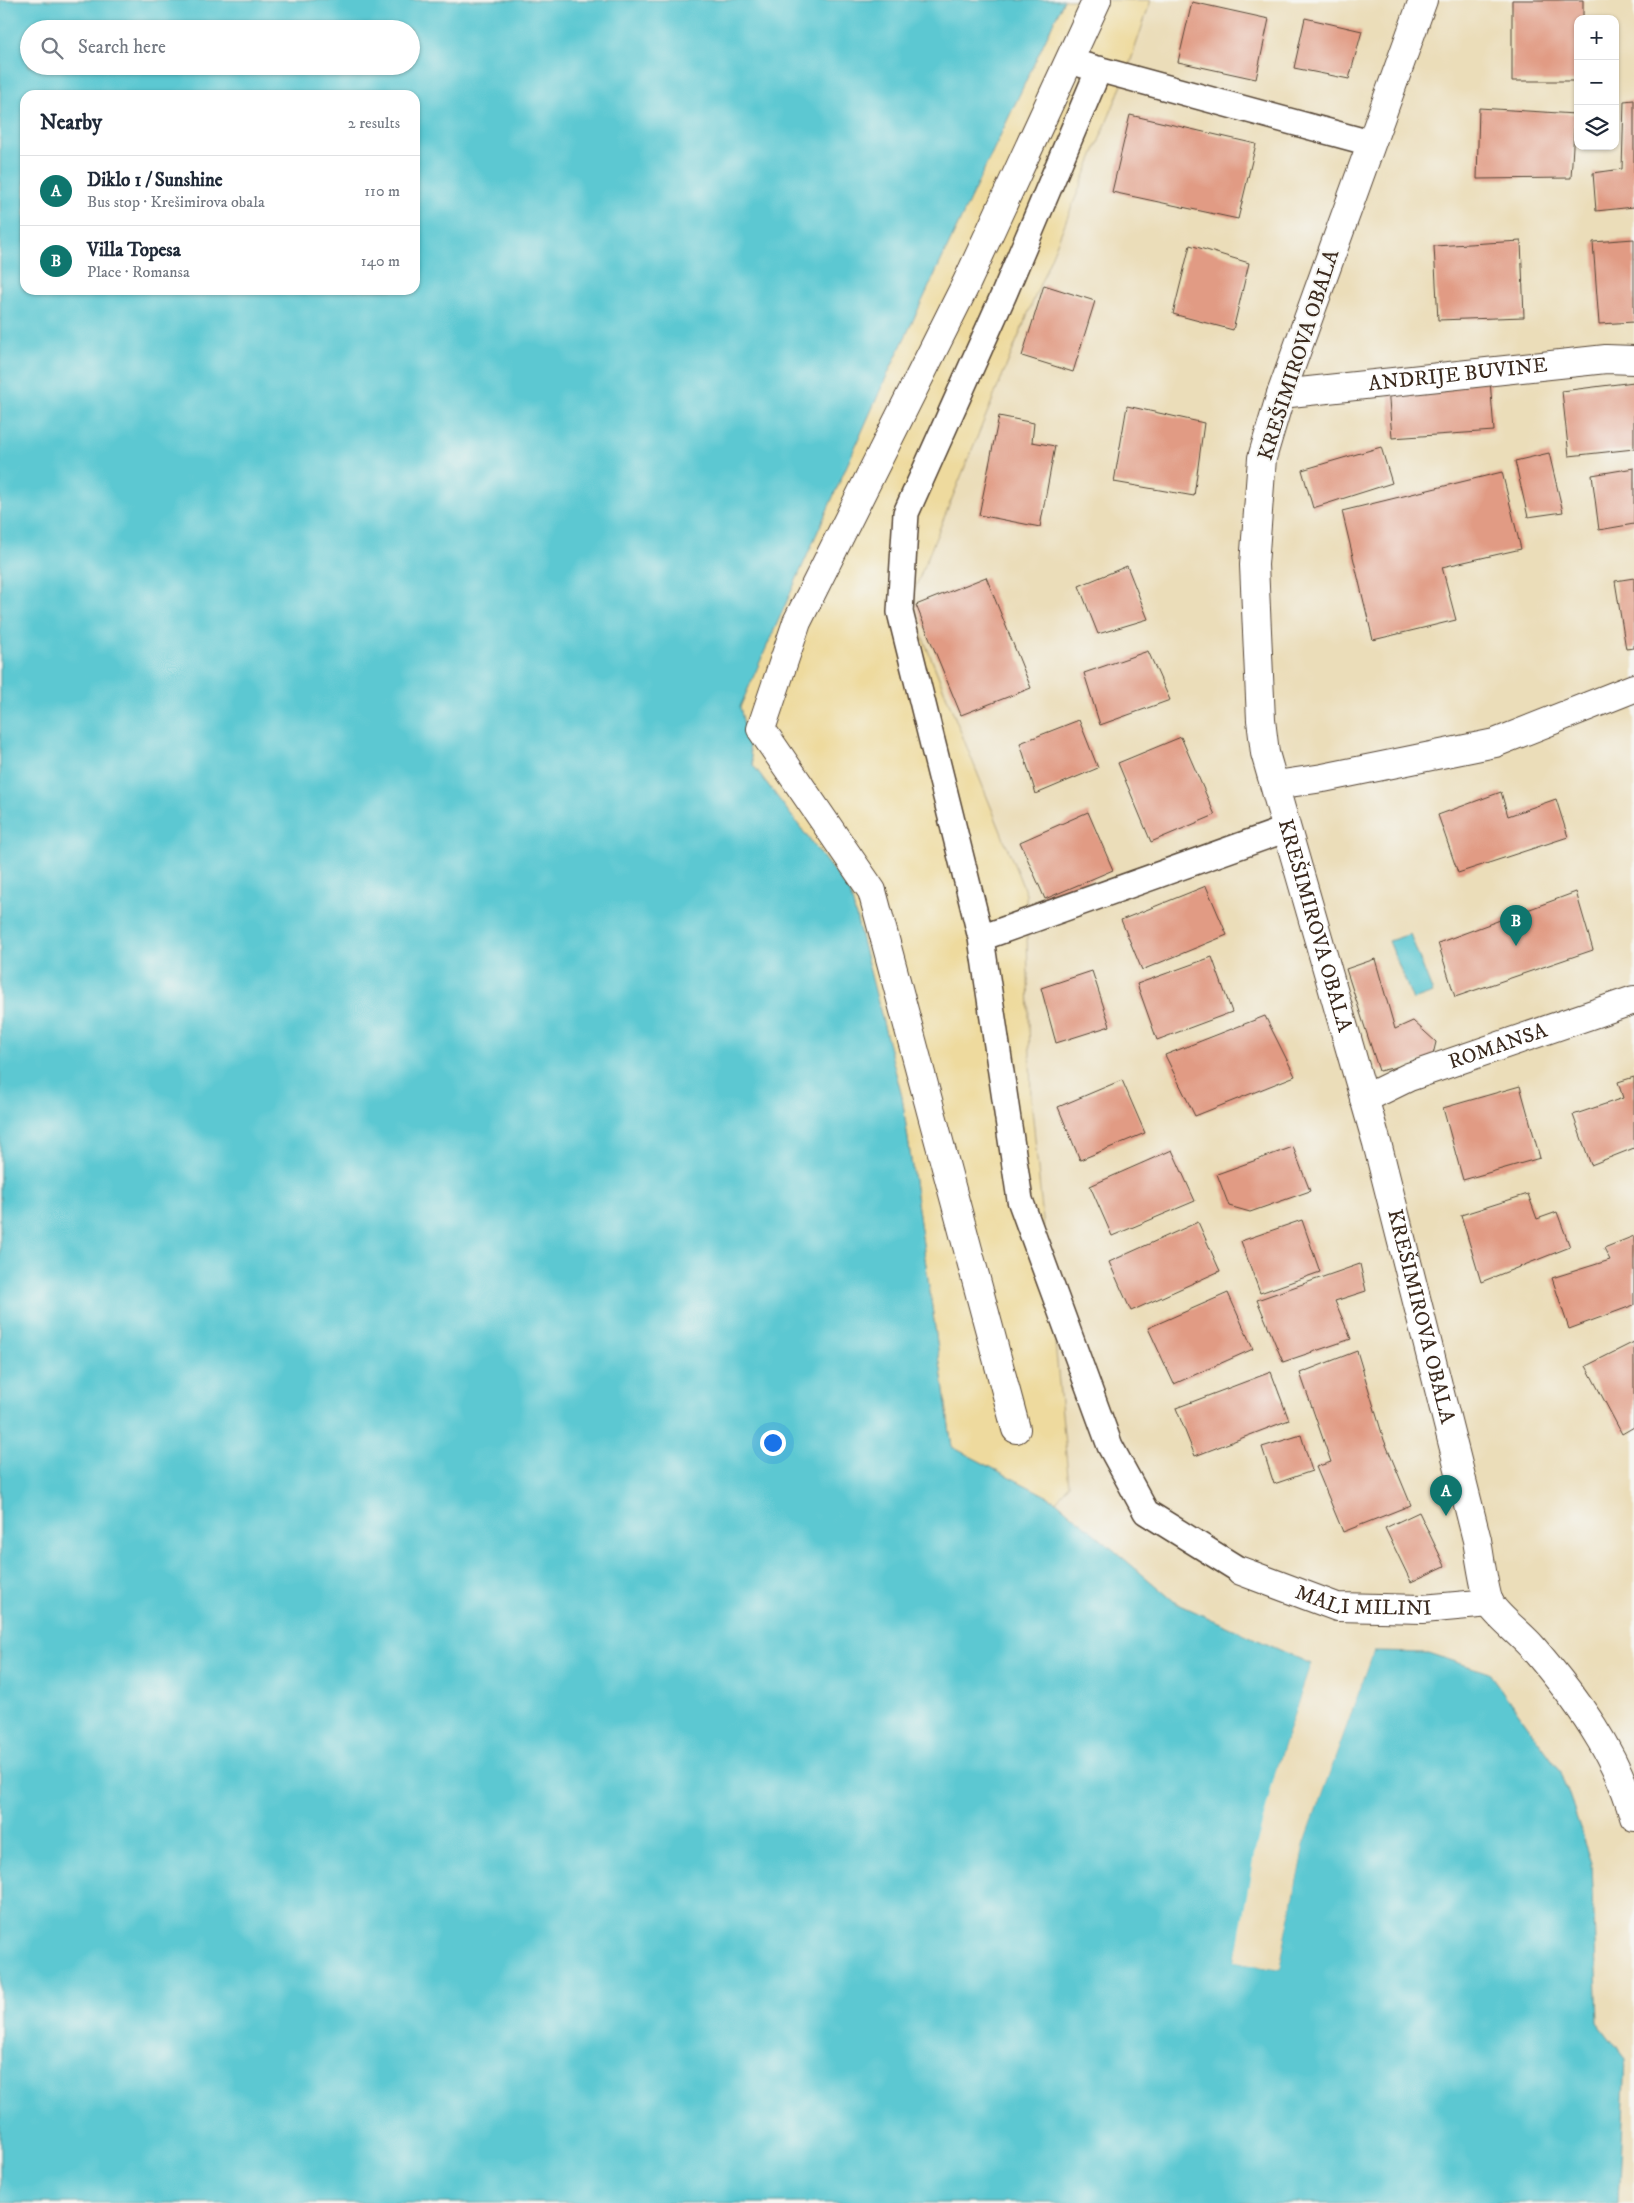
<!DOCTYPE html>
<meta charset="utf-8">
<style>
body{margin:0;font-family:"IM FELL DW Pica",serif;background:#f6f6f7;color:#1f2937}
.controls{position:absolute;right:15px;top:15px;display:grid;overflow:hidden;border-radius:10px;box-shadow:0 1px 4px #0004}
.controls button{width:45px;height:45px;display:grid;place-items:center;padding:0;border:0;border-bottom:1px solid #e0e1e3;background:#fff;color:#1f2937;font:25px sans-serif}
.you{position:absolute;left:772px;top:1442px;width:18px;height:18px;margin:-12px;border:4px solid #fff;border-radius:50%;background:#1a73e8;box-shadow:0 0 0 8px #1a73e833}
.badge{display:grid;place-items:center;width:32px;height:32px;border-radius:50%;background:#0f766e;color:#fff;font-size:16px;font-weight:700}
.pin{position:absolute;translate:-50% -41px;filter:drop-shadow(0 1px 2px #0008)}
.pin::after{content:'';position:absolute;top:26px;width:18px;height:15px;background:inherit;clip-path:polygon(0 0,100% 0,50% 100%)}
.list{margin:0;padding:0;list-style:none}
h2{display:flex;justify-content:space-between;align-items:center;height:65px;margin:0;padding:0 20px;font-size:21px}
h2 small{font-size:16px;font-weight:400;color:#747a83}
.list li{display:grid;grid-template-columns:32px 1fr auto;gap:15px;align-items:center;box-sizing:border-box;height:70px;padding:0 20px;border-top:1px solid #e0e1e3}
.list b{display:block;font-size:19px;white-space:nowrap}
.list p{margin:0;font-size:16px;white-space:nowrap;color:#747a83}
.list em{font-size:16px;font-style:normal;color:#747a83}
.icon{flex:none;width:28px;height:28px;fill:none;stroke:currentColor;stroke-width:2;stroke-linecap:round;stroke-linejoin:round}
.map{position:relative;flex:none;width:1634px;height:2203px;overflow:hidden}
.search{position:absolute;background:#fff;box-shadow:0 1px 4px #0004;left:20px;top:20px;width:400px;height:55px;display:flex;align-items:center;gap:12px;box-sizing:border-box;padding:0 18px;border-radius:28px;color:#747a83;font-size:19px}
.panel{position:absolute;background:#fff;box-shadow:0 1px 4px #0004;left:20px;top:90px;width:400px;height:205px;border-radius:15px}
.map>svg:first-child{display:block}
.sand{fill:#eeda9e;stroke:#94825e}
.water{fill:#5bc8d2;stroke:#4b7978;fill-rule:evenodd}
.pier{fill:#ebddb9}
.building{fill:#e19b84}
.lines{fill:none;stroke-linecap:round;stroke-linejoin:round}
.lane-casing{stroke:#554535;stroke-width:28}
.street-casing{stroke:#554535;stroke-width:30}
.secondary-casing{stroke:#554535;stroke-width:30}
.lane{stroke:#fff;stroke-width:25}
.street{stroke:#fff;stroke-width:28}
.secondary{stroke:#fff;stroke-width:28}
.labels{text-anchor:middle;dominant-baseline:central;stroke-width:4;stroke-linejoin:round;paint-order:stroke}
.street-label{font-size:21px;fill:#3b2a1e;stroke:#f6f6f2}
</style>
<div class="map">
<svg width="1634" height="2203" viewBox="0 0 1634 2203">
<rect width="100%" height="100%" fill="#f6f6f2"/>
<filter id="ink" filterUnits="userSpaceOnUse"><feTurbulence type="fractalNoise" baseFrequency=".02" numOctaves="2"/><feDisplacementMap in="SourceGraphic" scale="10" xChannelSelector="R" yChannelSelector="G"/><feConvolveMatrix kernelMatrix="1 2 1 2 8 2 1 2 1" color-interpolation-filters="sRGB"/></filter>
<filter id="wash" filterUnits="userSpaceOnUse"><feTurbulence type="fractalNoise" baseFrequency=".0096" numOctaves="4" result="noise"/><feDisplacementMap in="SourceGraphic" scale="20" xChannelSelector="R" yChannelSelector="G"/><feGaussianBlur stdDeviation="1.12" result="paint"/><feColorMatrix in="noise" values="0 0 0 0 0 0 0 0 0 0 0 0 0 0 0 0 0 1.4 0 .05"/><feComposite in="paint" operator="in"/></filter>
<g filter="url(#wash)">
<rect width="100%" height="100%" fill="#ebddb9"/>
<!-- sand -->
<path class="sand" d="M1064 0H1151L1126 75 909 603 1026 894 1031 1098 1069 1485 1056 1501 952 1447 902 1097 850 893 753 765 740 707 883 384Z"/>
<!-- water -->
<path class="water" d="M0 0H1064L883 384 740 707 753 765 850 893 902 1097 952 1447 1056 1501 1176 1603 1311 1664 1278 1763 1235 1961 1279 1969 1304 1844 1373 1652 1429 1653 1489 1673 1561 1772 1592 1863 1598 2022 1626 2059 1619 2203H0ZM29 29H411V66H29ZM25 95H415V290H25Z
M1410 934 1433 993 1413 1000 1389 941Z"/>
<!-- pier -->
<path class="pier" d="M1370 1652H1373L1304 1844 1279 1969 1235 1961 1254 1855 1278 1763 1311 1664 1313 1667 1280 1764 1238 1959 1277 1966 1301 1844Z"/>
<g id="blocks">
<!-- building -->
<path class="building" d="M1512 0H1583V19H1578V81H1512Z
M1192 2 1269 19 1256 79 1178 62Z
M1305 18 1362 31 1349 79 1294 68Z
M1634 100V207L1596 211 1593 173 1622 169 1624 101Z
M1479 108 1575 114 1571 178 1477 179Z
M1130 115 1256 144 1238 219 1112 192Z
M1634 239V322L1599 324 1593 242Z
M1521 241 1524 317 1438 320 1434 246Z
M1190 245 1249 263 1233 330 1173 314Z
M1044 285 1095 301 1073 372 1022 356Z
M1490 380 1494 431 1392 438 1388 387Z
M1634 382V449L1569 456 1562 391Z
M1127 406 1204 423 1194 496 1114 482Z
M999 416 1034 423 1032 442 1055 446 1040 527 979 515Z
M1381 447 1392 483 1313 508 1302 470Z
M1549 453 1563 512 1528 517 1515 461Z
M1634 468V524L1599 530 1592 475Z
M1502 472 1521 549 1442 567 1456 620 1373 640 1342 511Z
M1127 566 1148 619 1098 634 1079 586Z
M986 577 1031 688 961 715 916 605Z
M1634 578V648L1626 649 1615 581Z
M1148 651 1170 700 1100 725 1084 673Z
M1079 720 1098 768 1036 794 1020 743Z
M1181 737 1215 815 1151 842 1118 763Z
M1501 792 1508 816 1556 799 1568 837 1458 873 1438 815Z
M1088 812 1113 870 1045 899 1020 842Z
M1206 886 1227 935 1142 970 1121 920Z
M1576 892 1593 950 1455 997 1438 943Z
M1212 957 1232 1012 1157 1040 1137 984Z
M1375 959 1395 1029 1413 1021 1436 1042 1432 1059 1379 1071 1346 969Z
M1092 971 1110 1026 1056 1043 1041 988Z
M1265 1016 1295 1076 1195 1116 1165 1055Z
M1634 1077V1148L1591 1165 1573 1115 1623 1098 1618 1082Z
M1122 1080 1145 1133 1080 1160 1058 1107Z
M1520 1086 1540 1158 1463 1180 1443 1108Z
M1293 1147 1310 1191 1250 1212 1229 1206 1217 1174Z
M1172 1150 1195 1201 1112 1236 1090 1186Z
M1528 1194 1537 1219 1557 1212 1570 1247 1481 1282 1461 1215Z
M1302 1220 1320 1272 1260 1293 1241 1241Z
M1198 1222 1220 1271 1131 1311 1109 1262Z
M1634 1236V1305L1569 1329 1552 1278 1610 1260 1604 1248Z
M1360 1264 1366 1291 1335 1301 1351 1339 1283 1362 1257 1300Z
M1228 1293 1253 1349 1174 1384 1148 1328Z
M1634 1342V1427L1622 1434 1586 1366Z
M1357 1351 1384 1440 1411 1505 1343 1532 1316 1467 1331 1462 1300 1373Z
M1271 1372 1289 1420 1195 1456 1176 1408Z
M1301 1435 1312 1471 1274 1484 1262 1447Z
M1419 1512 1445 1566 1411 1582 1385 1528Z"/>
</g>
</g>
<g filter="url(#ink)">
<use href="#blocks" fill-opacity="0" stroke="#554535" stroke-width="1"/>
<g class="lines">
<defs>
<path id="lane" d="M1083 65 1370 143
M1099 69 1004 294 906 513 900 612 981 938 1020 1200 1110 1446 1146 1512 1241 1571
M981 938 1287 829"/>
<g id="street">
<path id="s1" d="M1281 394 1606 359 1634 360"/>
<path d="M1276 785 1323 778 1495 743 1634 688"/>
<path id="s2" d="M1364 1099 1409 1077 1634 1000"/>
<path d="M1016 1429 872 891 761 729 797 622 966 284 1097 0"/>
<path id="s3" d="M1241 1571 1337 1607 1423 1609 1490 1603"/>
</g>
<g id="secondary">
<path id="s4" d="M1423 0 1281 394 1262 458 1254 565 1261 720 1265 753 1377 1143 1477 1540C1479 1552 1485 1595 1490 1604 1499 1618 1521 1634 1533 1648 1575 1697 1617 1753 1634 1817"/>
</g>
</defs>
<!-- lane casing -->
<use href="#lane" class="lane-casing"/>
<!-- street casing -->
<use href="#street" class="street-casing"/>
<!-- secondary casing -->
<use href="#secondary" class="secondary-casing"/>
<!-- lane -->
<use href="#lane" class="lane"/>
<!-- street -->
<use href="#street" class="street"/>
<!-- secondary -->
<use href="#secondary" class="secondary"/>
</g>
</g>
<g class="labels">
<!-- street labels -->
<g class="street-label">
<text transform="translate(1299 355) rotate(-72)">KREŠIMIROVA OBALA</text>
<text stroke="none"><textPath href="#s1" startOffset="178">ANDRIJE BUVINE</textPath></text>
<text stroke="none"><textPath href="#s4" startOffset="961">KREŠIMIROVA OBALA</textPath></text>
<text stroke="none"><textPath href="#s2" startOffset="144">ROMANSA</textPath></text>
<text stroke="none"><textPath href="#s4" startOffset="1366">KREŠIMIROVA OBALA</textPath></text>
<text stroke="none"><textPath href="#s3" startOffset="128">MALI MILINI</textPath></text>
</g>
</g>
</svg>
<div class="controls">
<button>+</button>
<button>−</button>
<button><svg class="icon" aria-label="layers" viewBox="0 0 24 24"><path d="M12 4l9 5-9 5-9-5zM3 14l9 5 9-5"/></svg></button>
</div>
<div class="you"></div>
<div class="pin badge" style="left:1446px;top:1516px">A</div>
<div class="pin badge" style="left:1516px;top:946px">B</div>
<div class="search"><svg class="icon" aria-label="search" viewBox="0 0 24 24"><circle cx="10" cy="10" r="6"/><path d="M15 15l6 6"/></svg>Search here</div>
<section class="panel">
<h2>Nearby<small>2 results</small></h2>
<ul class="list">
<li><span class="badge">A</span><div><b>Diklo 1 / Sunshine</b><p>Bus stop · Krešimirova obala</p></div><em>110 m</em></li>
<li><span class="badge">B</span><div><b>Villa Topesa</b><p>Place · Romansa</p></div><em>140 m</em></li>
</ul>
</section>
</div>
